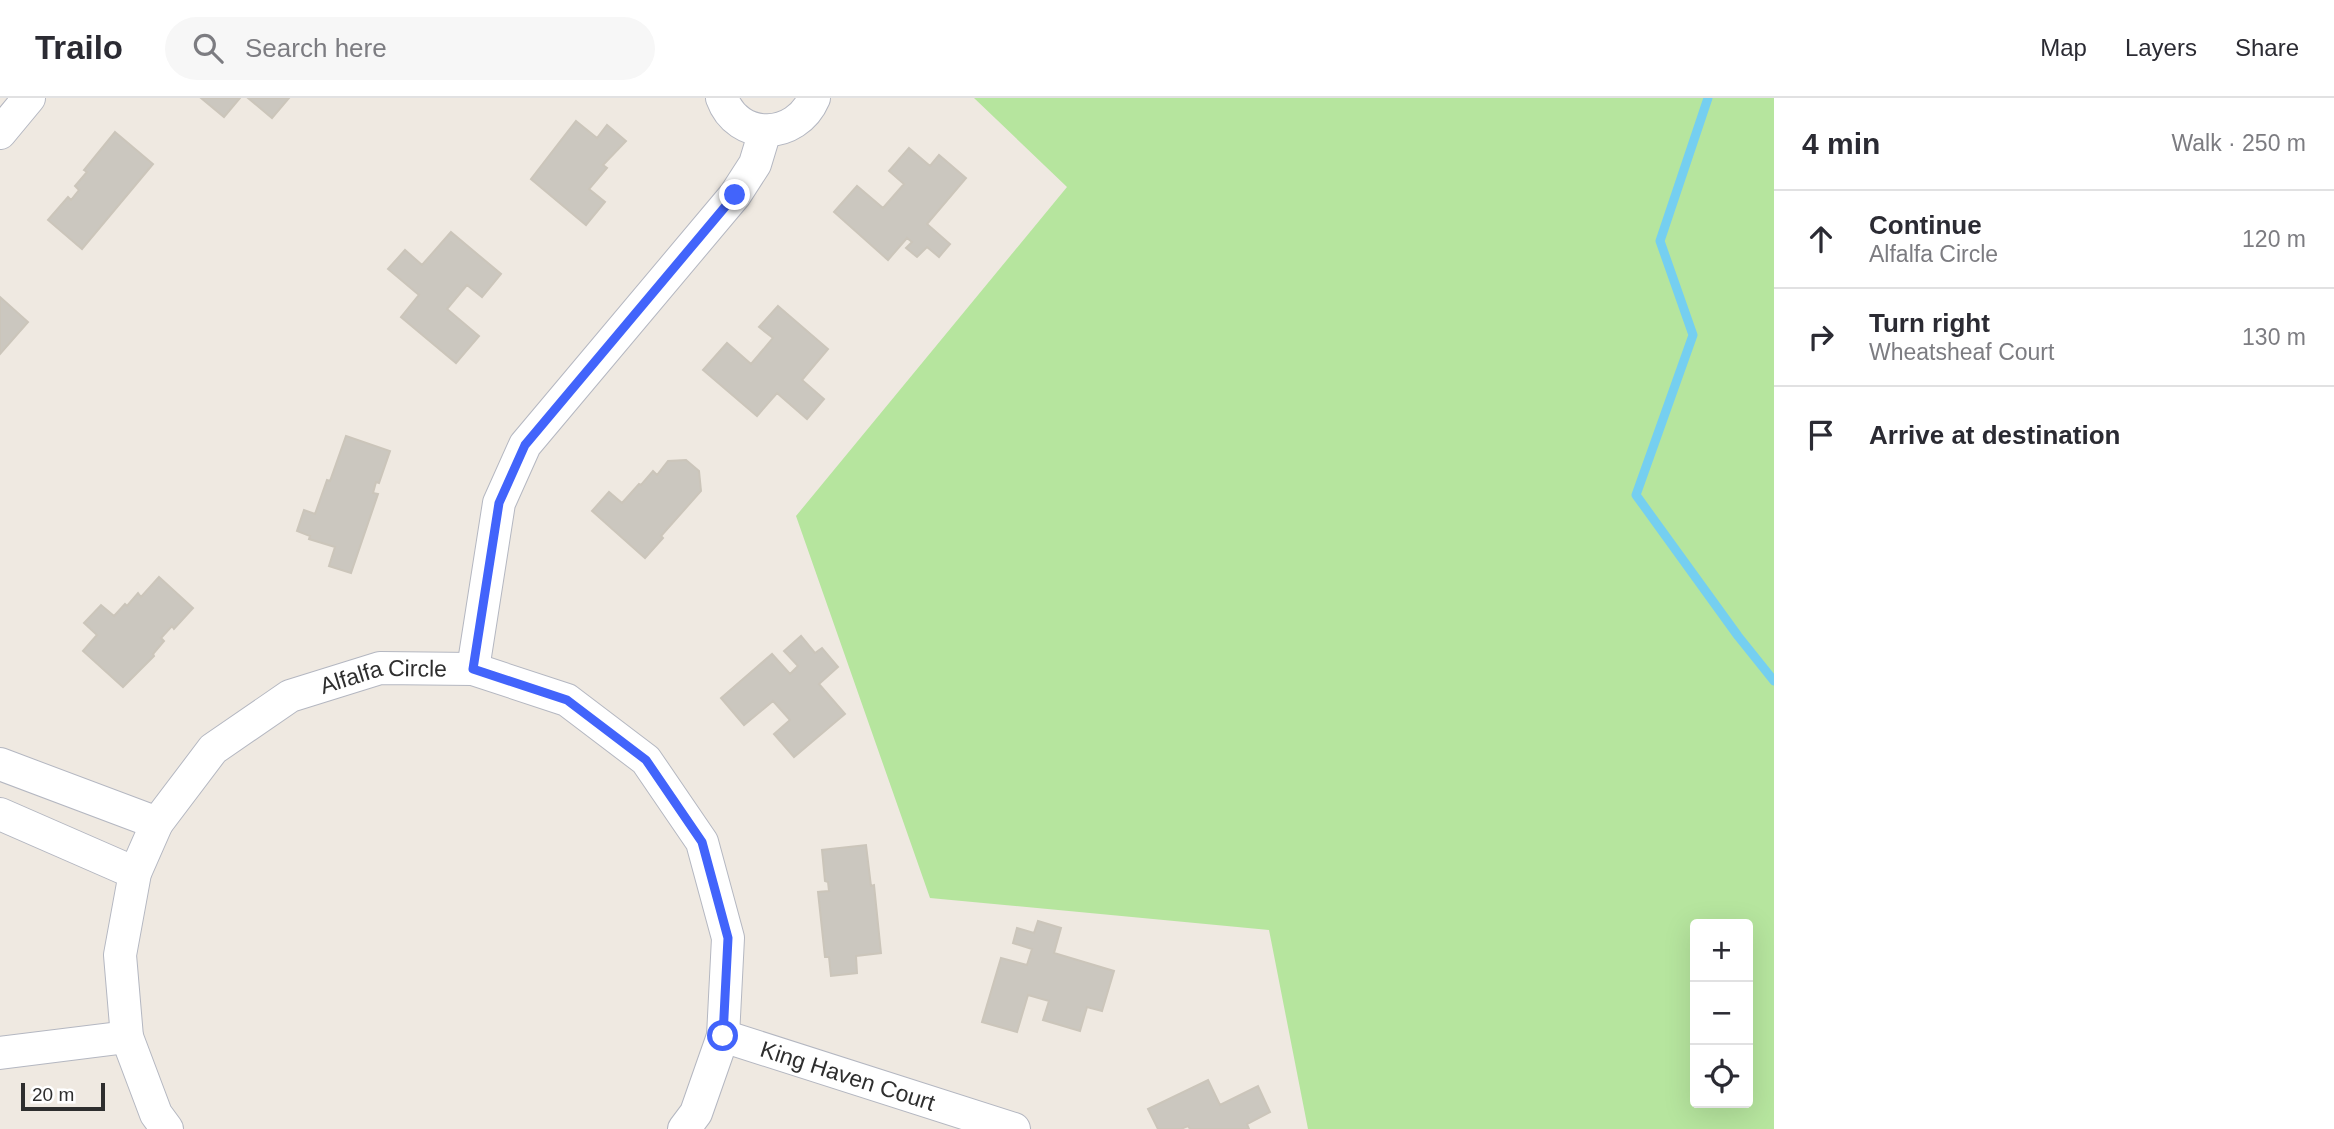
<!DOCTYPE html>
<meta charset="utf-8">
<style>
body{margin:0;font-family:Helvetica,sans-serif;background:#f7f7f7;color:#2b2b33}
.controls{position:absolute;right:21px;bottom:21px;display:grid;overflow:hidden;border-radius:7px;box-shadow:0 7px 28px #0002}
.controls button{width:63px;height:63px;display:grid;place-items:center;padding:0;border:0;border-bottom:2px solid #e1e1e2;background:#fff;color:#2b2b33;font:35px sans-serif}
.scale{position:absolute;left:21px;bottom:18px;width:84px;box-sizing:border-box;padding-left:7px;border:4px solid #2e2e2e;border-top:0;font-size:19px;line-height:24px;white-space:nowrap;color:#2e2e2e;-webkit-text-stroke:5px #fff;paint-order:stroke}
.stop{position:absolute;width:21px;height:21px;margin:-16px;border:5px solid #4264fb;border-radius:50%;background:#fff}
.stop.end{background:#4264fb;border-color:#fff;box-shadow:0 2px 7px #0008}
.list{margin:0;padding:0;list-style:none}
h2{display:flex;justify-content:space-between;align-items:center;height:91px;margin:0;padding:0 28px;font-size:30px}
h2 small{font-size:23px;font-weight:400;color:#7c7c81}
.list li{display:grid;grid-template-columns:46px 1fr auto;gap:21px;align-items:center;box-sizing:border-box;height:98px;padding:0 28px;border-top:2px solid #e1e1e2}
.list b{display:block;font-size:26px;white-space:nowrap}
.list p{margin:0;font-size:23px;white-space:nowrap;color:#7c7c81}
.list em{font-size:23px;font-style:normal;color:#7c7c81}
.icon{flex:none;width:38px;height:38px;fill:none;stroke:currentColor;stroke-width:2;stroke-linecap:round;stroke-linejoin:round}
.map{position:relative;flex:none;width:1774px;height:1031px;overflow:hidden}
header{display:flex;align-items:center;gap:42px;box-sizing:border-box;height:98px;padding:0 35px;background:#fff;border-bottom:2px solid #e1e1e2}
header strong{font-size:33px}
nav{display:flex;gap:38px;margin-inline-start:auto;font-size:24px}
.search{width:490px;height:63px;background:#f7f7f7;display:flex;align-items:center;gap:18px;box-sizing:border-box;padding:0 24px;border-radius:38px;color:#7c7c81;font-size:26px}
main{display:flex}
aside{flex:1;background:#fff}
.map>svg:first-child{display:block}
.green{fill:#b6e59e;fill-rule:evenodd}
.lines{fill:none;stroke-linecap:round;stroke-linejoin:round}
.stream{stroke:#75cff0;stroke-width:9}
.building{fill:#cbc7bf;stroke:#cbc5ba;stroke-width:2}
.minor-casing{stroke:#b4b7c1;stroke-width:34}
.minor{stroke:#fff;stroke-width:32}
.route{stroke:#4264fb;stroke-width:9}
.labels{text-anchor:middle;dominant-baseline:central;stroke-width:5;stroke-linejoin:round;paint-order:stroke}
.street-label{font-size:23px;fill:#2e2e2e;stroke:#fff}
</style>
<header>
<strong>Trailo</strong>
<div class="search"><svg class="icon" aria-label="search" viewBox="0 0 24 24"><circle cx="10" cy="10" r="6"/><path d="M15 15l6 6"/></svg>Search here</div>
<nav><a>Map</a><a>Layers</a><a>Share</a></nav>
</header>
<main>
<div class="map">
<svg width="1774" height="1031" viewBox="0 0 1774 1031">
<rect width="100%" height="100%" fill="#efe9e1"/>
<!-- green -->
<path class="green" d="M974 0H1774V1031H1308L1269 832 930 800 796 418 1067 89ZM1695 826H1748V1005H1695Z"/>
<g class="lines">
<!-- stream -->
<path class="stream" d="M1708 0 1660 143 1693 237 1636 397 1738 538 1774 583"/>
</g>
<!-- building -->
<path class="building" d="M201 0H240L224 19Z
M248 0H289L272 20Z
M576 23 597 40 607 27 626 43 603 67 607 70 589 91 605 104 586 127 531 81Z
M115 34 153 66 82 151 48 122 68 99 71 102 79 92 75 88 87 74 84 72Z
M909 50 930 68 939 57 966 80 927 126 950 146 939 159 927 149 917 159 906 150 912 144 907 140 888 162 834 114 857 88 883 110 904 86 889 73Z
M451 134 501 176 482 199 467 187 447 211 479 238 456 265 401 219 419 197 388 171 405 152 422 167Z
M0 199 28 224 0 256Z
M778 208 828 251 802 282 824 301 807 321 777 295 757 318 703 272 727 245 751 266 773 240 759 229Z
M346 338 390 353 379 385 376 384 373 395 378 396 351 475 329 468 335 449 309 441 310 438 297 433 304 412 315 416 327 382 330 383Z
M686 362 699 373 701 393 661 438 663 440 645 460 592 413 609 394 622 405 639 386 641 387 653 373 657 377 668 363Z
M159 479 193 510 174 531 172 528 161 540 164 543 153 556 154 558 123 589 83 553 97 537 84 525 101 507 114 518 125 506 127 508 138 495 141 499Z
M801 538 815 555 822 550 838 569 819 586 845 616 794 659 774 636 790 622 773 603 744 627 721 600 772 556 790 576 798 568 784 553Z
M866 747 871 788 874 787 881 855 856 858 857 875 831 878 829 859H825L818 794 829 793 828 784 825 783 822 752Z
M1038 823 1061 830 1054 855 1114 873 1102 913 1087 909 1080 933 1043 922 1049 903 1028 897 1017 934 982 924 1001 860 1027 867 1032 851 1013 845 1017 830 1034 835Z
M1208 982 1220 1007 1258 988 1270 1014 1247 1026 1249 1031H1190L1188 1028 1181 1031H1158L1148 1011Z"/>
<g class="lines">
<defs>
<g id="minor">
<path d="M722 0C738 44 796 42 814 0"/>
<path d="M0 35 29 0"/>
<path d="M473 571 499 405 525 347 735 97 755 66 765 33"/>
<path d="M0 666 157 725"/>
<path d="M0 716 135 775"/>
<path id="s1" d="M723 938 1014 1031"/>
<path d="M0 955 127 939"/>
<path id="s2" d="M167 1031 156 1016 127 939 120 857 135 775 157 725 213 651 290 598 380 570 473 571 567 602 646 662 702 744 728 840 723 938 696 1015 684 1031"/>
</g>
</defs>
<!-- minor casing -->
<use href="#minor" class="minor-casing"/>
<!-- minor -->
<use href="#minor" class="minor"/>
</g>
<g class="lines">
<!-- route -->
<path class="route" d="M723 938 728 840 702 744 646 662 567 602 473 571 499 405 525 347 735 97"/>
</g>
<g class="labels">
<!-- street labels -->
<g class="street-label">
<text stroke="none"><textPath href="#s2" startOffset="604">Alfalfa Circle</textPath></text>
<text stroke="none"><textPath href="#s1" startOffset="131">King Haven Court</textPath></text>
</g>
</g>
</svg>
<div class="controls">
<button>+</button>
<button>−</button>
<button><svg class="icon" aria-label="locate" viewBox="0 0 24 24"><circle cx="12" cy="12" r="6"/><path d="M12 2v4M12 18v4M2 12h4M18 12h4"/></svg></button>
</div>
<div class="scale">20 m</div>
<div class="stop" style="left:723px;top:938px"></div>
<div class="stop end" style="left:735px;top:97px"></div>
</div>
<aside>
<h2>4 min<small>Walk · 250 m</small></h2>
<ul class="list">
<li><svg class="icon" aria-label="ahead" viewBox="0 0 24 24"><path d="M12 20V5M6 11l6-6 6 6"/></svg><div><b>Continue</b><p>Alfalfa Circle</p></div><em>120 m</em></li>
<li><svg class="icon" aria-label="right" viewBox="0 0 24 24"><path d="M7 20v-9h11M14 6l5 5-5 5"/></svg><div><b>Turn right</b><p>Wheatsheaf Court</p></div><em>130 m</em></li>
<li><svg class="icon" aria-label="arrive" viewBox="0 0 24 24"><path d="M6 21V4h12l-3 4 3 4H6"/></svg><div><b>Arrive at destination</b></div></li>
</ul>
</aside>
</main>
